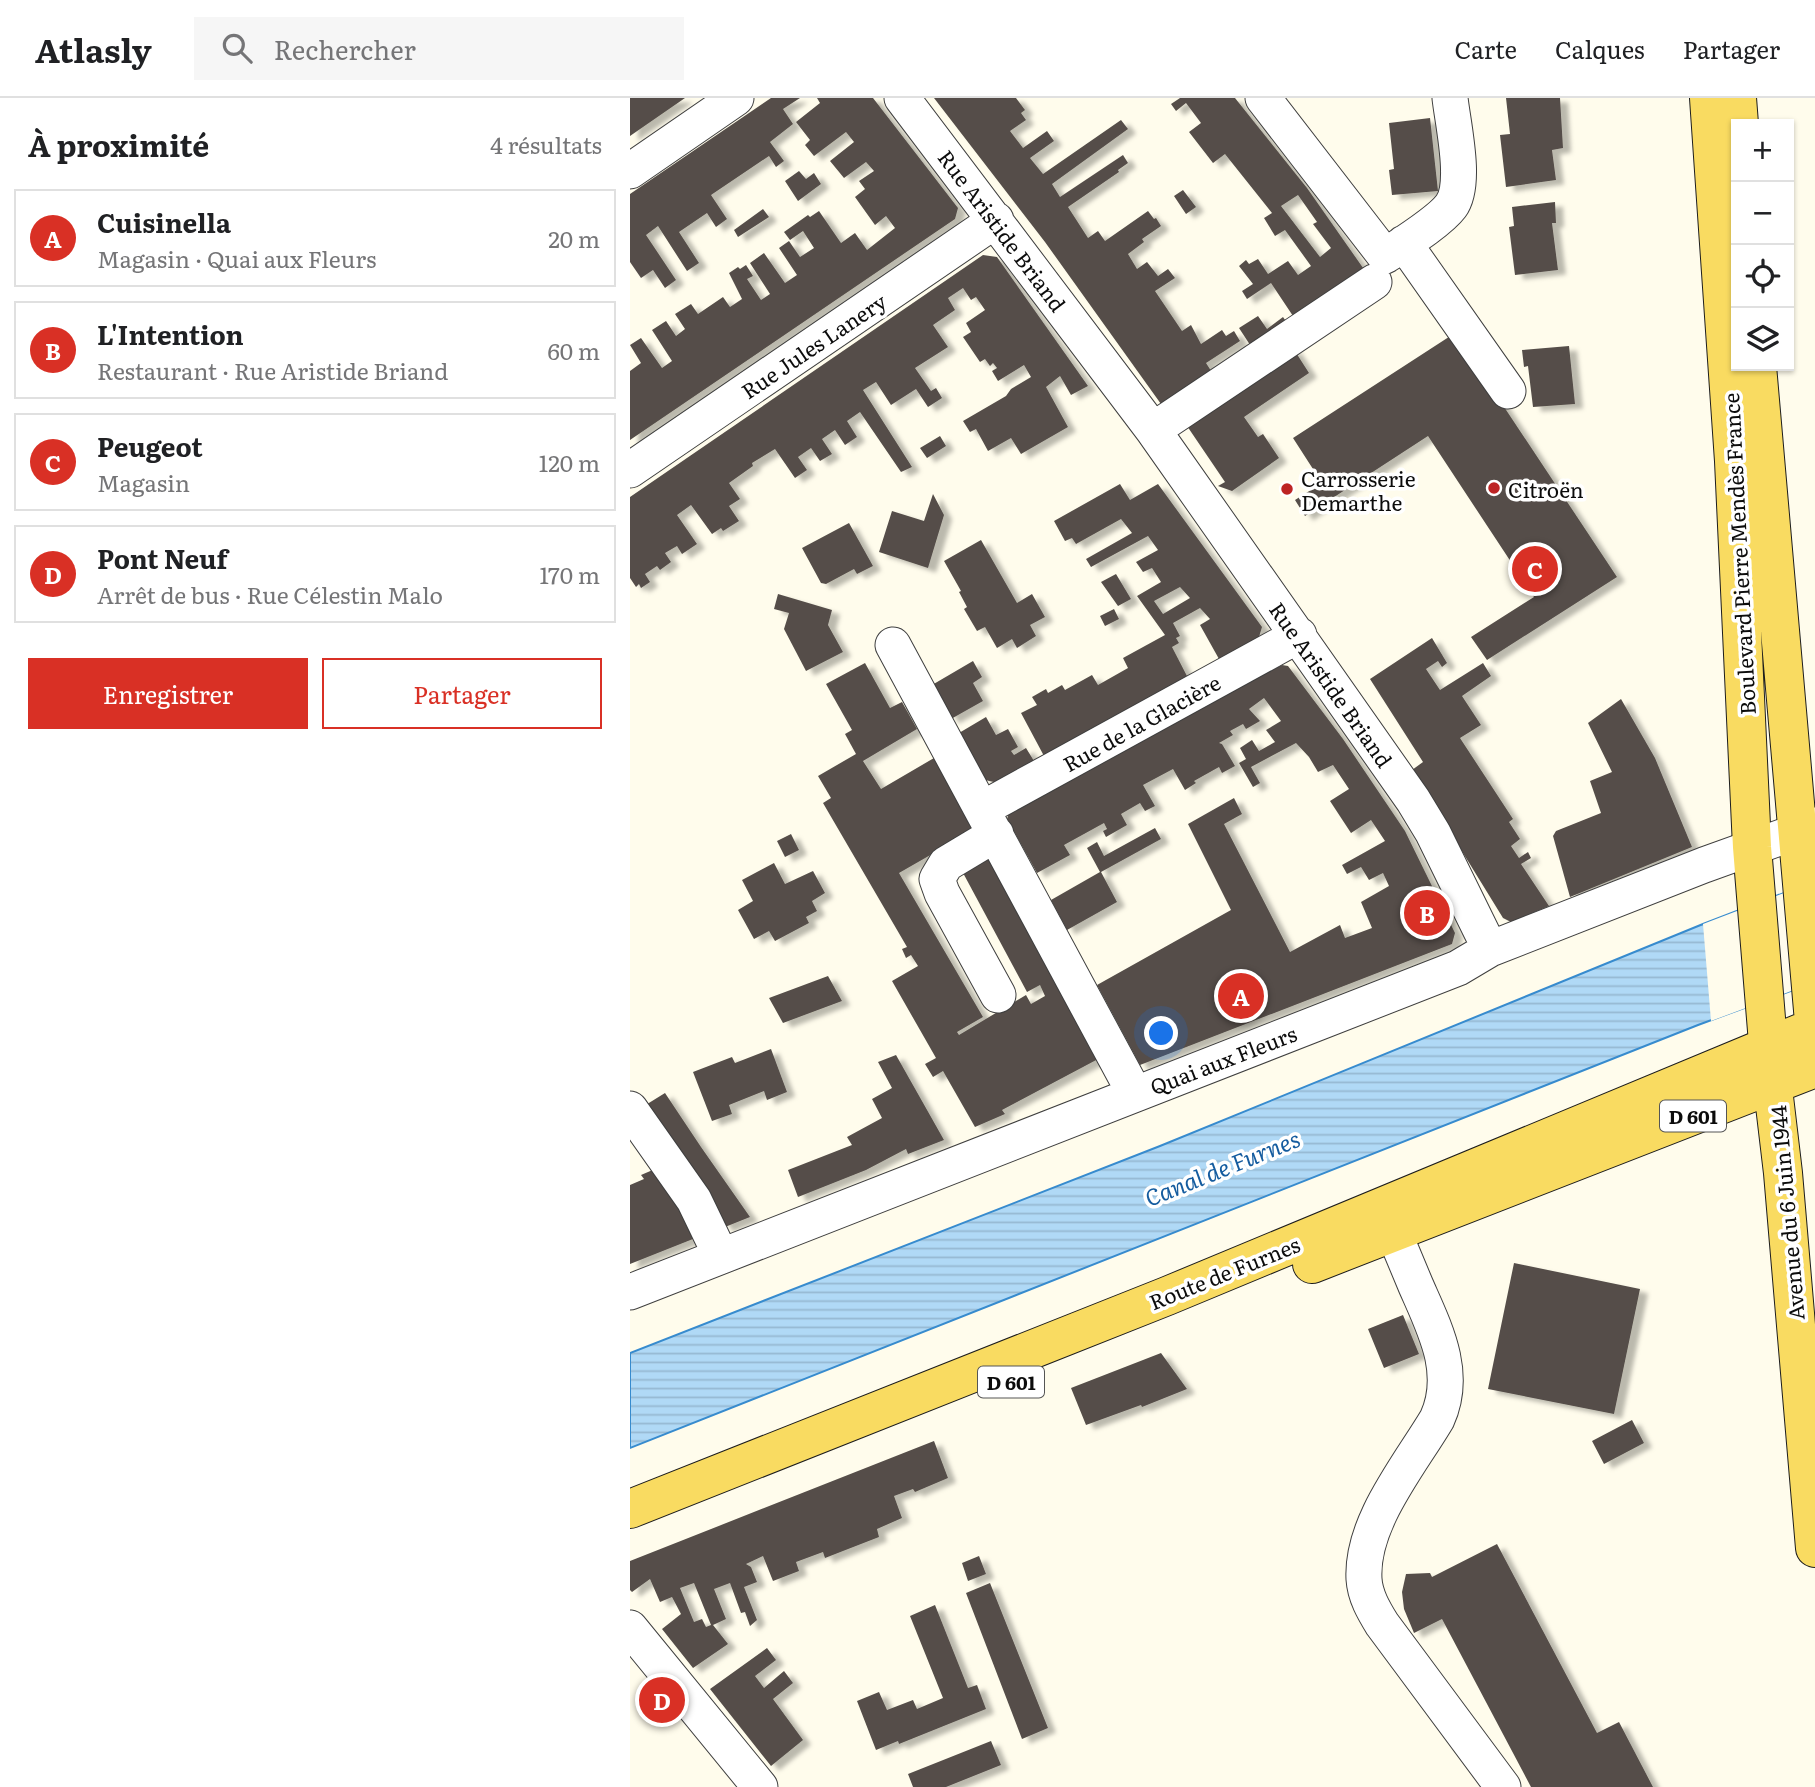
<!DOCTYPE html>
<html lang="fr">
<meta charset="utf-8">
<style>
body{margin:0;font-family:Literata,serif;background:#f6f6f6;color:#202124}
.controls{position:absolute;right:21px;top:21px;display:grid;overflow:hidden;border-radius:0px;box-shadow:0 2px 5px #0004}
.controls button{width:63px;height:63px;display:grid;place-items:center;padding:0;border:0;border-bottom:2px solid #e0e0e0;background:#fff;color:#202124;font:35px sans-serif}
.you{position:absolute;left:532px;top:936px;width:24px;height:24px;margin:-18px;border:5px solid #fff;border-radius:50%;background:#1a73e8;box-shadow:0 0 0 10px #1a73e833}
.badge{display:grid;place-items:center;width:46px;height:46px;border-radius:50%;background:#d93025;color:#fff;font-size:23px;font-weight:700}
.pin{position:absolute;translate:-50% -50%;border:4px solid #fff;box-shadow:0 2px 7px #0006}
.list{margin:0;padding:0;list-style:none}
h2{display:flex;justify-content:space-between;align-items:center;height:91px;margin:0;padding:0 28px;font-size:30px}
h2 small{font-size:23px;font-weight:400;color:#757577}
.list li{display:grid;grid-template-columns:46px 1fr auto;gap:21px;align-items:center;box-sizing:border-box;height:98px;margin:0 14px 14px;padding:0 14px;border:2px solid #e0e0e0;border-radius:0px}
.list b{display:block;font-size:26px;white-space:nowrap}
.list p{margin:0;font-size:23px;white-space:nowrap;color:#757577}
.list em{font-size:23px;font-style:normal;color:#757577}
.actions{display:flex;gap:14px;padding:21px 28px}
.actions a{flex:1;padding:16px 0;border:2px solid #d93025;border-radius:0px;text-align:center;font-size:24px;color:#d93025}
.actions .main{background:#d93025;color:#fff}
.icon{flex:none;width:38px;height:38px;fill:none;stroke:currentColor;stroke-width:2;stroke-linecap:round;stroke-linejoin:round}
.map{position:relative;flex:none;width:1185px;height:1689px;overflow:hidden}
header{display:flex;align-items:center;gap:42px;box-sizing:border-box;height:98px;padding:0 35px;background:#fff;border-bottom:2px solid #e0e0e0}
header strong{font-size:33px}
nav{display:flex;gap:38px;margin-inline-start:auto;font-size:24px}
.search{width:490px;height:63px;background:#f6f6f6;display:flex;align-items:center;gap:18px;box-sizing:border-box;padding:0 24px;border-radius:0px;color:#757577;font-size:26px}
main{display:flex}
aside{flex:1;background:#fff}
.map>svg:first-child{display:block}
.water{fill:url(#water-rules);stroke:#378bce;stroke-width:2}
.pier{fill:#fffcec}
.building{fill:#554e49;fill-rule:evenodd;filter:url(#shadow)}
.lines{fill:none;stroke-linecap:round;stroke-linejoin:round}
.minor-casing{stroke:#3f3f3f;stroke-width:37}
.major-casing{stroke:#1d1d1d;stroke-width:40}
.minor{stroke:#fff;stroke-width:35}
.major{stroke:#f9db61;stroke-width:38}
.poi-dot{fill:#bd2424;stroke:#fff;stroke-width:2.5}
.labels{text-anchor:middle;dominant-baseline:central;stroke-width:7;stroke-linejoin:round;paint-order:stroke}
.shield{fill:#fff;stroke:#555;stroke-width:2}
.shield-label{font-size:19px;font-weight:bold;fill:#0c0c0c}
.street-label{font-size:21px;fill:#0c0c0c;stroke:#fff}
.poi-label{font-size:21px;fill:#0c0c0c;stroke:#fff;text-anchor:start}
.water-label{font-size:23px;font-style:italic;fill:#155c9f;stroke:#fff}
</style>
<header>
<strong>Atlasly</strong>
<div class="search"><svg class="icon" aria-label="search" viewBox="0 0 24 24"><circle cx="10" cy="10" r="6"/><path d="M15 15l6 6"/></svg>Rechercher</div>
<nav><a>Carte</a><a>Calques</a><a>Partager</a></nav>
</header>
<main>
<aside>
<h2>À proximité<small>4 résultats</small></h2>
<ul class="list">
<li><span class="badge">A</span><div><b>Cuisinella</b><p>Magasin · Quai aux Fleurs</p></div><em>20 m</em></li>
<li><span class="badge">B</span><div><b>L'Intention</b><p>Restaurant · Rue Aristide Briand</p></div><em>60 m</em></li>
<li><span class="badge">C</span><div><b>Peugeot</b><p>Magasin</p></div><em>120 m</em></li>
<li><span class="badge">D</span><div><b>Pont Neuf</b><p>Arrêt de bus · Rue Célestin Malo</p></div><em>170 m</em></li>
</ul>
<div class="actions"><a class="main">Enregistrer</a><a>Partager</a></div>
</aside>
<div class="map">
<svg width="1185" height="1689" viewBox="0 0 1185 1689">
<defs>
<pattern id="water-rules" width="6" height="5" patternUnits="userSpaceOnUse" patternTransform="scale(1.75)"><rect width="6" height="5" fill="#b0d9f6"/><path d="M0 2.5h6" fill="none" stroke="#96b9d2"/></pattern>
<filter id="shadow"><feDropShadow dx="8" dy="4.5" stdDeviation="2" flood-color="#0004"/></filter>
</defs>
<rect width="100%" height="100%" fill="#fffcec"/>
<!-- water -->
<path class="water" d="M1185 783V884L1068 927 0 1350V1255L530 1048 1073 826Z"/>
<!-- pier -->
<path class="pier" d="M1185 783V884L1081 923 1073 826Z"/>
<!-- building -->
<path class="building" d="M0 0H55L0 38Z
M141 0H170L153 11 163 26 140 44 154 63 146 69 139 58 81 97 97 121 86 129 77 115 49 134 69 165 57 173 28 128 16 137 46 182 35 190 23 172 11 180 0 164V96Z
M187 0H243L328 110 325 121 0 342V273L11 265 0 247 11 240 32 270 42 263 22 232 36 223 46 238 55 231 45 216 61 206 68 216 93 199 100 209 112 201 99 175 108 169 110 171 116 167 123 178 117 181 131 202 140 196 120 165 134 155 155 185 167 177 149 150 159 143 170 159 184 150 173 133 160 142 154 134 178 117 180 119 189 113 211 145 225 135 237 152 265 130 256 118 245 127 225 99 235 91 229 83 244 73 236 64 214 80 200 63 224 44 216 34 184 58 175 47 180 42 166 24 190 5Z
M304 0H386L395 12 391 15 396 22 380 33 393 50 417 33 424 43 400 60 413 76 491 22 498 31 422 86 430 99 493 57 498 65 488 72 489 74 438 109 458 140 468 133 475 143 518 113 524 121 526 120 531 128 512 141 514 144 498 156 507 171 517 164 528 178 538 171 545 180 525 193 552 233 561 227 571 246 592 232 596 238 604 233 610 243 576 265 585 279 536 313 415 144Z
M550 0H605L677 90 738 177 667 224 641 185 617 201 612 193 623 186 609 168 616 162 619 166 628 161 638 176 658 163 668 177 681 168 655 132 645 138 634 120 642 115 595 56 583 65 559 34 571 25 556 5 546 13 541 6ZM668 97 687 124 683 126 701 150 690 159 651 108Z
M876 0H930L933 50 922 52 926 82 876 89 870 37 880 36Z
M800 20 808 93 762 97 759 72 764 71 759 25Z
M169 73 176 81 184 75 191 86 168 103 155 83Z
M553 92 566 109 556 116 544 98Z
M925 104 926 125H922L928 172 885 177 879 129 884 128 882 109Z
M133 111 139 119 108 139 104 132Z
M353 157 367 159 458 288 441 297 430 278 416 289 438 329 391 356 381 340 358 353 346 331 340 334 333 323 376 298 381 291 401 279 394 267 368 283 362 273 367 270 363 265 360 268 355 261 350 264 333 239 341 234 336 225 355 212 346 199 341 202 333 190 318 200 325 212 303 227 318 249 285 270 301 293 306 290 312 300 298 309 286 291 261 307 246 284 233 292 282 369 271 374 230 314 217 323 227 339 215 347 205 332 192 341 202 356 190 363 181 350 168 359 177 372 165 380 145 351 122 365 123 368 99 385 110 401 99 408 109 423 93 433 91 430 82 436 61 407 47 417 67 446 52 456 47 448 35 455 41 464 30 472 27 468 15 476 20 484 11 490 9 486 6 489 0 480V399Z
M628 218 637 231 653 219 660 229 624 253 609 230Z
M825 235 987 479 857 562 841 539 904 499 798 338 675 418 665 402 692 385 663 340Z
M939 248 945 306 903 309 898 268 894 269 892 252Z
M663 250 679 275 614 319 628 339 633 336 649 360 602 393 588 388 595 384 555 325Z
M310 338 316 348 297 360 290 350Z
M490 386 500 402 528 386 632 529 629 539 589 561 570 527 580 521 570 510 543 525 550 538 546 540 549 545 542 549 558 580 414 658 391 615 407 607 402 599 416 591 418 595 432 587 435 592 462 577 468 587 498 570 493 560 535 537 507 498 531 484 522 470 513 474 506 464 528 452 518 438 461 469 456 461 502 435 491 421 446 446 442 440 435 443 424 423ZM550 489 560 500 533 516 524 503Z
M303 396 314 417 298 470 249 454 262 413 294 423Z
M219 425 243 468 227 476 224 471 196 486 191 485 172 450Z
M351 442 387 505 402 496 415 519 400 527 406 538 387 550 382 541 367 550 355 529 347 533 334 511 337 509 329 494 331 493 314 463Z
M486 476 501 501 488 508 471 484Z
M148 496 202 512 198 527 213 554 176 573 154 531 159 515 144 511Z
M484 511 489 521 475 528 470 518Z
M802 540 817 565 812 569 808 563 796 571 810 592 853 565 861 578 832 598 851 627 830 640 883 721 879 724 890 741 881 748 889 760 898 754 901 760 891 766 919 808 881 824 873 820 782 672 793 664 740 581Z
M343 563 352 579 343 585 353 603 321 621 302 587Z
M235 565 260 610 272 604 287 631 233 663 251 691 304 660 344 732 269 775 353 919 327 934 329 937 396 897 401 906 415 898 410 887 397 894 332 773 359 758 470 960 372 1012 375 1016 345 1029 313 973 303 979 295 966 306 960 262 883 288 868 281 857 276 860 272 851 277 849 193 705 201 700 188 678 226 656 215 636 222 632 196 586Z
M652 567 658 568 713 641 775 733 825 835 822 846 510 967 467 887 601 812 558 726 604 700 612 716 594 726 660 854 710 827 715 840 742 830 731 804 759 788 753 775 739 782 731 769 717 776 712 767 755 743 741 722 721 735 700 703 719 691 703 667 688 674 679 659 666 645 621 669 630 685 623 689 609 665 616 661 610 650 622 642 629 653 645 644 636 632 651 623 634 600 619 611 630 623 616 631 613 626 600 633 603 637 589 645 592 646 605 668 592 675 589 669 564 683 566 685 555 692 543 671 513 687 525 708 515 713 510 705 491 716 497 727 476 739 473 733 477 731 474 725 434 747 440 757 407 775 377 721 379 714 605 590Z
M991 601 1025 660 1062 749 940 799 923 738 926 733 971 715 960 683 982 674 958 625Z
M356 619 366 637 378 631 388 649 381 653 384 657 396 650 404 663 364 684 355 682 329 635Z
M525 730 531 741 471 774 487 804 437 832 421 802 470 774 457 750 467 744 474 758Z
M161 736 169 752 155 759 147 743Z
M144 765 155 786 183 773 195 795 182 803 187 813 176 819 179 825 145 843 139 833 124 841 108 812 123 803 112 782Z
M198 878 212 903 153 925 139 900Z
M141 951 157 994 137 1002 134 993 99 1007 102 1016 82 1023 63 974 102 959 105 965Z
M266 957 314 1042 278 1056 276 1051 236 1072 168 1099 158 1072 222 1047 217 1039 252 1020 242 1001 262 990 248 964Z
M35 995 71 1049 120 1119 95 1129 14 1008Z
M25 1071 68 1139 0 1166V1087L14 1081 11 1077Z
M884 1165 1010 1191 984 1316 858 1291Z
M773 1217 789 1256 754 1270 738 1231Z
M531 1255 557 1291 512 1309 511 1307 456 1327 441 1290Z
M1002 1322 1014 1345 974 1366 962 1343Z
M304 1343 318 1380 285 1394 283 1391 264 1398 272 1420 247 1431 249 1439 195 1460 193 1454 166 1464 169 1473 143 1483 133 1458 116 1466 121 1469 127 1484 114 1489 127 1522 120 1528 115 1514 111 1515 100 1485 84 1491 96 1521 83 1527 98 1546 63 1570 32 1531 51 1516 42 1499 30 1504 20 1481 2 1494 0 1492V1463ZM64 1485 81 1527 76 1529 72 1521 64 1524 50 1490Z
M867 1446 967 1635 989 1624 1023 1689H901L812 1521 784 1535 774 1511 772 1494 776 1476 800 1475 802 1479Z
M349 1458 356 1476 338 1483 332 1465Z
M360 1485 418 1630 392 1641 336 1495Z
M305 1507 338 1590 347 1587 356 1611 269 1646 268 1643 246 1652 227 1603 249 1594 257 1612 283 1602 287 1611 313 1600 280 1518Z
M137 1550 146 1562 125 1578 134 1590 154 1573 163 1585 143 1601 173 1642 141 1668 80 1591Z
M361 1643 371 1667 316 1689H283L278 1676Z"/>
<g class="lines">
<defs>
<path id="minor" d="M272 0 523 332 783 702 803 735 860 851
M633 0 755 158C773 146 809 124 821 108 837 86 823 27 820 0
M0 73 106 0
M774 145 878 293
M523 332 744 184
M0 372 366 122
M263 547 505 996
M352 711 669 537
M366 736 316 766 307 781 312 795 368 897
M0 1011 64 1102 91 1158
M753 1109C764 1135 775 1162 786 1188 805 1231 828 1275 807 1321 779 1368 731 1425 734 1481 735 1498 744 1513 752 1526L873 1689
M0 1194 828 870 860 851 1074 767 1185 727
M0 1530 130 1689"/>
<path id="major" d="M1079 0 1104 363 1122 749 1139 957 1153 1075 1185 1450
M1107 0 1109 26
M1127 268 1185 935
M682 1166 1185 970
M0 1411 537 1198 1185 929"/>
</defs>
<!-- minor casing -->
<use href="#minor" class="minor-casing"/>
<!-- major casing -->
<use href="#major" class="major-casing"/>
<!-- minor -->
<use href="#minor" class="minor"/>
<!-- major -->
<use href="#major" class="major"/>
</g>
<!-- markers -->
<g class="poi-dot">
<circle cx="864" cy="390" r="7"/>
<circle cx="657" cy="391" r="7"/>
</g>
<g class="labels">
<!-- shield labels -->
<g class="shield">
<rect x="1030" y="1002.5" width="66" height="31" rx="5"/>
<rect x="348" y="1268.5" width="66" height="31" rx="5"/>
</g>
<g class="shield-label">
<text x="1063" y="1018">D 601</text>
<text x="381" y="1284">D 601</text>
</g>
<!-- street labels -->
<g class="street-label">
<text transform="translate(373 132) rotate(53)">Rue Aristide Briand</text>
<text transform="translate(183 247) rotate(-34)">Rue Jules Lanery</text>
<text transform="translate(1108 456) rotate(-93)">Boulevard Pierre Mendès France</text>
<text transform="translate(702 586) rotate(55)">Rue Aristide Briand</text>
<text transform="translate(511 624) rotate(-29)">Rue de la Glacière</text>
<text transform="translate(593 961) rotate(-21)">Quai aux Fleurs</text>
<text transform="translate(1156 1115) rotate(-95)">Avenue du 6 Juin 1944</text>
<text transform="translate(594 1174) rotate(-22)">Route de Furnes</text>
</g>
<!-- poi labels -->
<g class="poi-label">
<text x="671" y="379">Carrosserie<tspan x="671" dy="24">Demarthe</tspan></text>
<text x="878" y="390">Citroën</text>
</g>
<!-- water labels -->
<g class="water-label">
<text transform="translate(592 1069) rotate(-22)">Canal de Furnes</text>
</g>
</g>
</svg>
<div class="controls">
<button>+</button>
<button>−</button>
<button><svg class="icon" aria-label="locate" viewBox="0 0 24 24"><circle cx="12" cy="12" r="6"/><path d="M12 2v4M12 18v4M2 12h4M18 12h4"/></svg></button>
<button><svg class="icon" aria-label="layers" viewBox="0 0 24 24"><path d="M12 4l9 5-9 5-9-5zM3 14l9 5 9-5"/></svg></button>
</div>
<div class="you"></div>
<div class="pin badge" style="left:611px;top:898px">A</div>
<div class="pin badge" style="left:797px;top:815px">B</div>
<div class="pin badge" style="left:905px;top:471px">C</div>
<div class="pin badge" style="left:32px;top:1602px">D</div>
</div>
</main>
